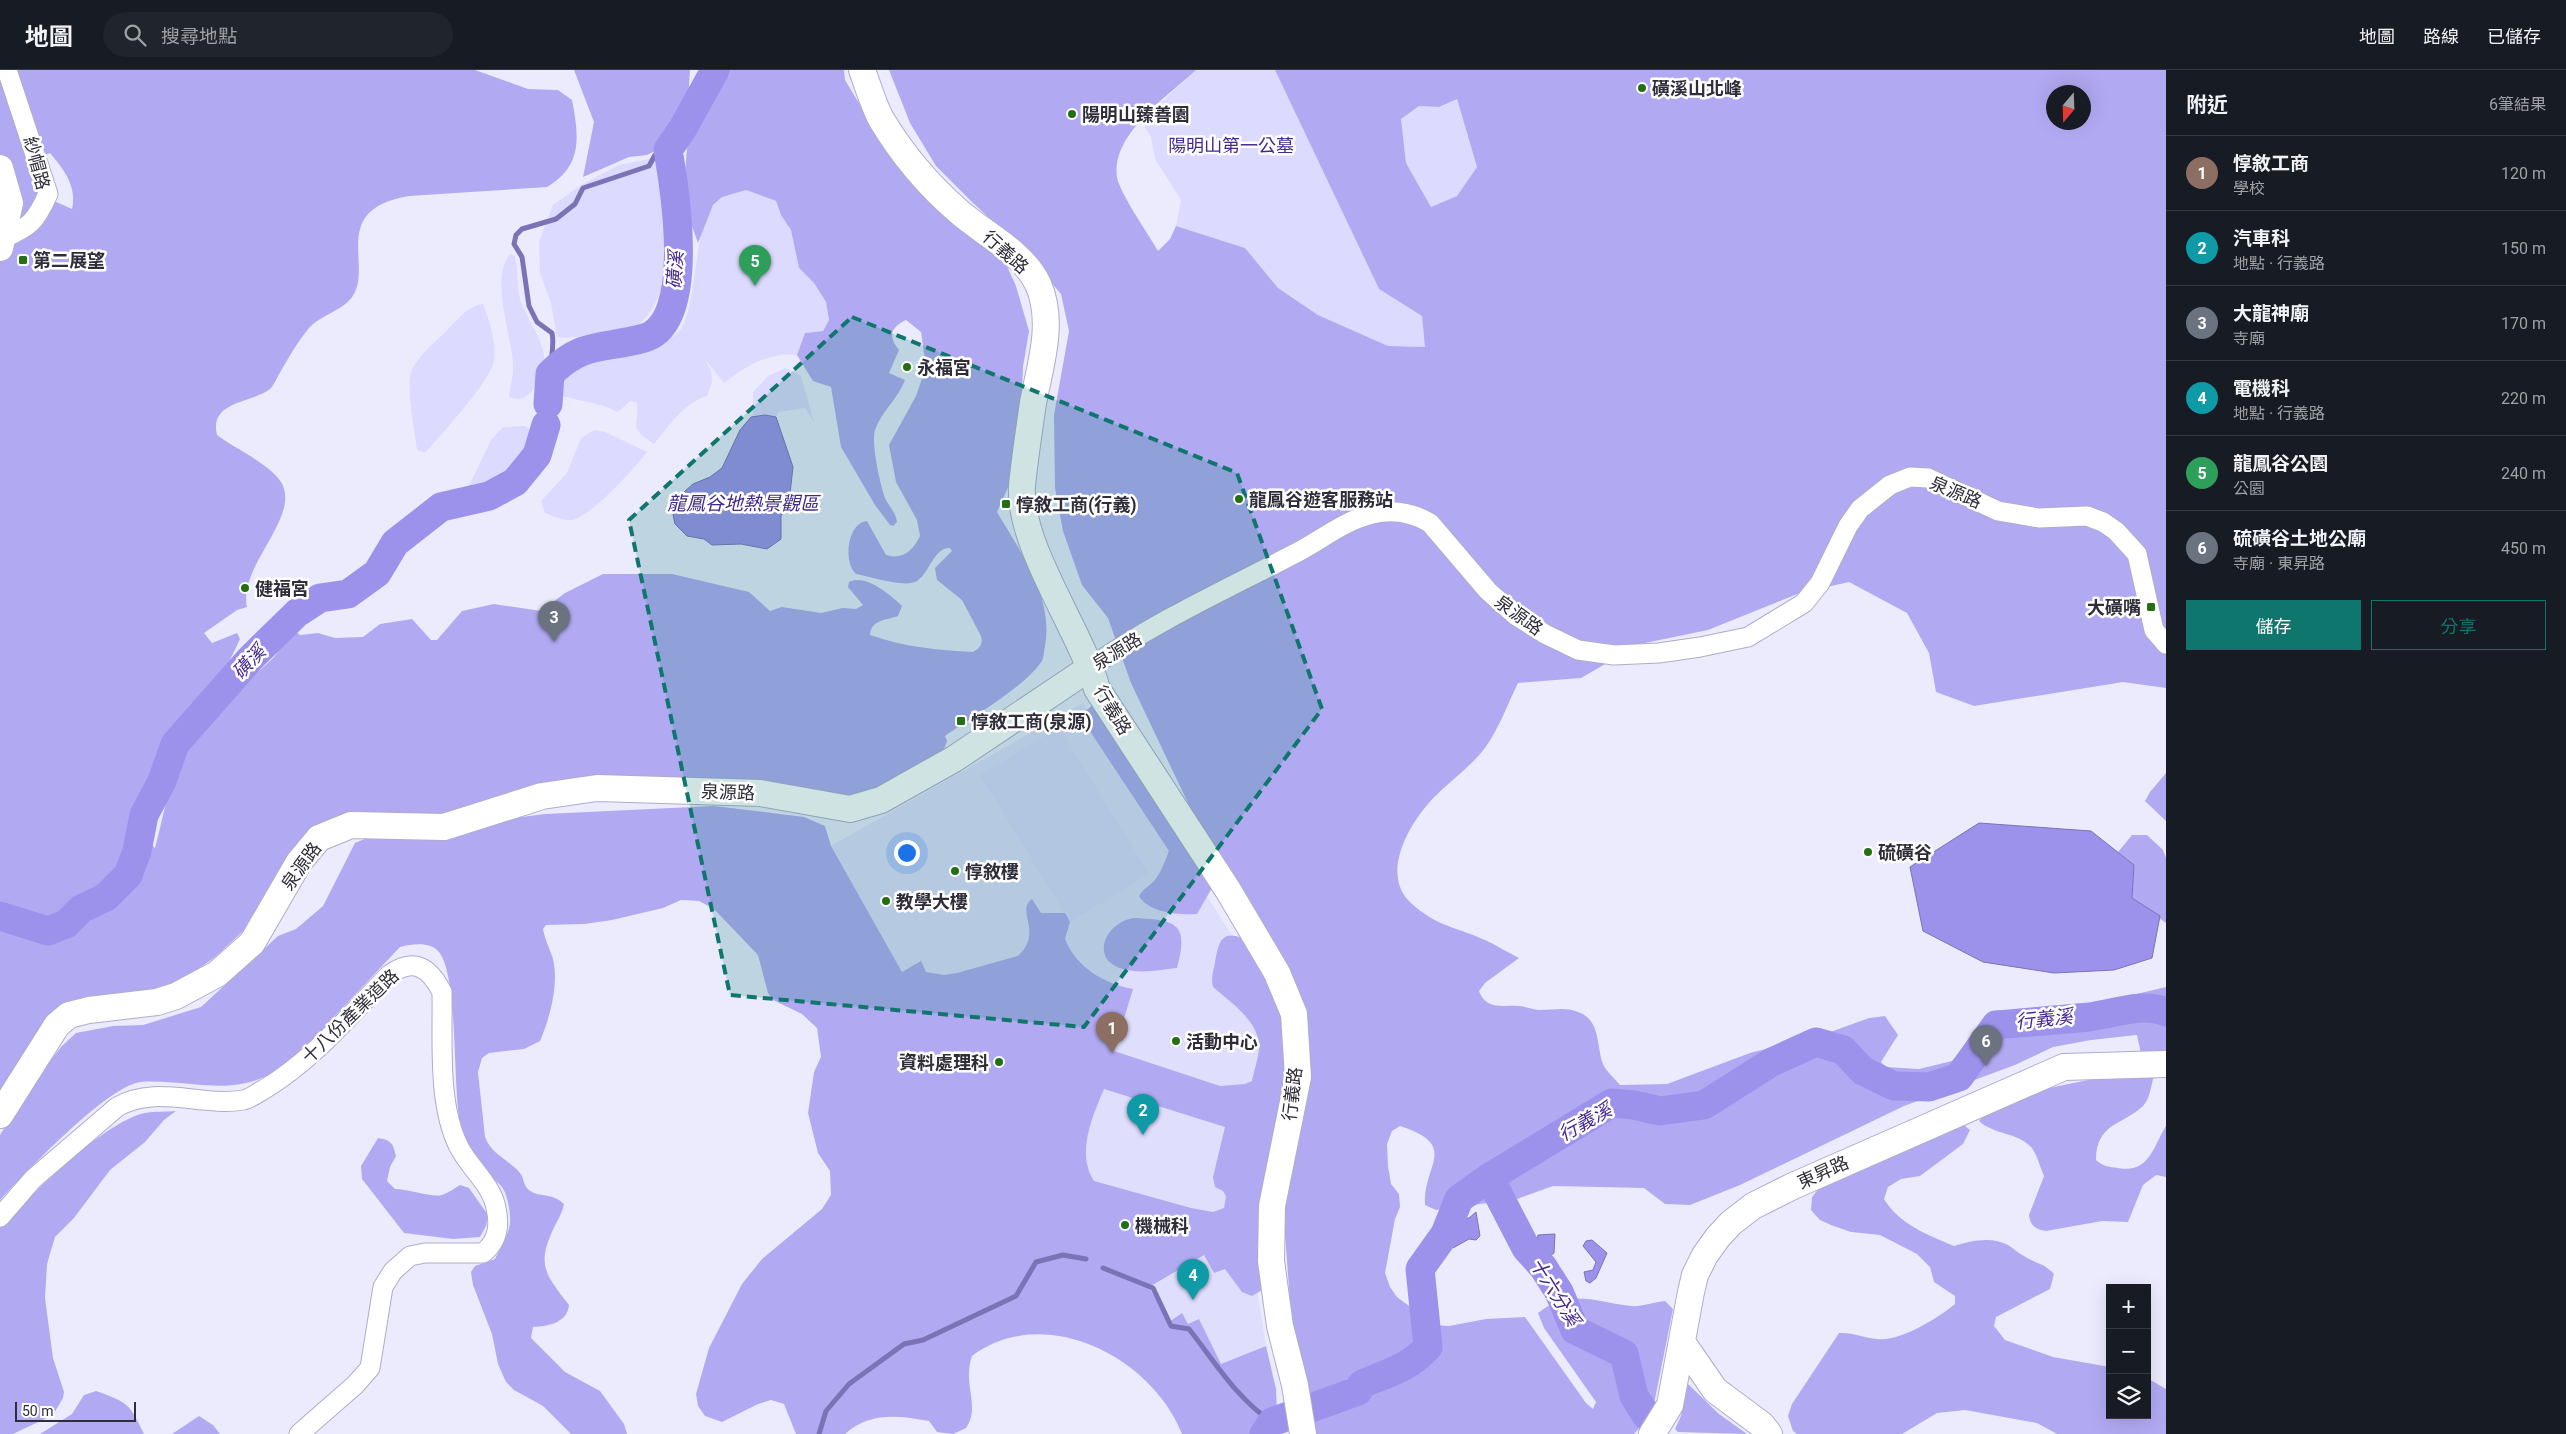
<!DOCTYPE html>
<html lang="zh-TW">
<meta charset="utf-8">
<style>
body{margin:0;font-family:Roboto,"Noto Sans TC",sans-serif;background:#20242c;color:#f1f3f6}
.controls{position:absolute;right:15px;bottom:15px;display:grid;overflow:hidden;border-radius:0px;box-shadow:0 5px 20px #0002}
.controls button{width:45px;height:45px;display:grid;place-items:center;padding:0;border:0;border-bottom:1px solid #363941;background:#171b24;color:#f1f3f6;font:25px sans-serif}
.compass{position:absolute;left:2046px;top:15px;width:45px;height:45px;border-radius:50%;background:#171b24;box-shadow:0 5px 20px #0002;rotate:199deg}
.scale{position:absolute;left:15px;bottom:12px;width:121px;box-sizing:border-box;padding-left:5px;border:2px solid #2e2d39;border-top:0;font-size:14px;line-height:18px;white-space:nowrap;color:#2e2d39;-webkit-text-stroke:4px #fff;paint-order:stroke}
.you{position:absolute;left:906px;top:782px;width:18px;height:18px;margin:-12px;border:4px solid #fff;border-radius:50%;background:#1a73e8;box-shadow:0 0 0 8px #1a73e833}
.badge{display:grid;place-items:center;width:32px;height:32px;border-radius:50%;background:#0f766e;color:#fff;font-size:16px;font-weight:700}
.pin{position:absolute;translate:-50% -41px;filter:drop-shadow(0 1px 2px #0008)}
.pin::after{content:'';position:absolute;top:26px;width:18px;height:15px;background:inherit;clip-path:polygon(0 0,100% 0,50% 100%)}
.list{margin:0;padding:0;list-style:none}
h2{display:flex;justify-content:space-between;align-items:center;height:65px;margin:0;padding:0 20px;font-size:21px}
h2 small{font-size:16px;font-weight:400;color:#9ea1a6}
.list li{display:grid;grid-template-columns:32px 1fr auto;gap:15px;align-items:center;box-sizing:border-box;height:75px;padding:0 20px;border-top:1px solid #363941}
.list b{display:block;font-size:19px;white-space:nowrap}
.list p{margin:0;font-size:16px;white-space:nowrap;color:#9ea1a6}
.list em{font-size:16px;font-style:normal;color:#9ea1a6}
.actions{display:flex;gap:10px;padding:15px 20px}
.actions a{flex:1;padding:11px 0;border:1px solid #0f766e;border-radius:0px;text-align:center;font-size:18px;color:#0f766e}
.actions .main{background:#0f766e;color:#fff}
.icon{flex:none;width:28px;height:28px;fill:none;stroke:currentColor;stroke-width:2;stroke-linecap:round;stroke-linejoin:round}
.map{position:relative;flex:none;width:2166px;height:1364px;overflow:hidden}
header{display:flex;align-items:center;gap:30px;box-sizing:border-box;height:70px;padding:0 25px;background:#171b24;border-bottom:1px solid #363941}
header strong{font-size:24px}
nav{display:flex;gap:28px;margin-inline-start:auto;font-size:18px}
.search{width:350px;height:45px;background:#20242c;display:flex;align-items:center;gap:12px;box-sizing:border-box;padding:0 18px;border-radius:28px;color:#9ea1a6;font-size:19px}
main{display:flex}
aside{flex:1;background:#171b24}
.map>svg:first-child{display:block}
.built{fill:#dfdefd}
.green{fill:#dcdafe}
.forest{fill:#b1aaf3;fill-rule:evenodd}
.water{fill:#9c91eb;stroke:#7b73b6}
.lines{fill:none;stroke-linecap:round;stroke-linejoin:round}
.stream{stroke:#7b73b6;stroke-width:5}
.river{stroke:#9c91eb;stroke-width:29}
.street-casing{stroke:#aeaccb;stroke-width:21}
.secondary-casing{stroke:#aeaccb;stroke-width:28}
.street{stroke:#fff;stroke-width:19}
.secondary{stroke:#fff;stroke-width:26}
.marked{fill:#0f766e;fill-opacity:0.2;stroke:#0f766e;stroke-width:4;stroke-dasharray:10 6;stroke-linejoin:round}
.poi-dot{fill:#236f12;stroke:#fff;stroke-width:2}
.labels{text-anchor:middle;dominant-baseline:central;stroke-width:5;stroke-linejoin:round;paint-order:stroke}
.poi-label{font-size:18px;font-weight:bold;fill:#2e2d39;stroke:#fff;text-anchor:start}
.park-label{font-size:18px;fill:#432990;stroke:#fff}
.street-label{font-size:18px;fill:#2e2d39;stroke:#fff}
.water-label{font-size:19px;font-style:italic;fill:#43288f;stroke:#fff}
</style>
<header>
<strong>地圖</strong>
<div class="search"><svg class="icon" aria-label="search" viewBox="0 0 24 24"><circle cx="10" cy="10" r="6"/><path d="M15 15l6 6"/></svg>搜尋地點</div>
<nav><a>地圖</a><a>路線</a><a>已儲存</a></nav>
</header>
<main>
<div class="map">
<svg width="2166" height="1364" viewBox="0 0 2166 1364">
<rect width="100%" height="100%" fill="#ecebfe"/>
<!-- built -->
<path class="built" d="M1083 633 1276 934 1251 1181 1266 1276 1175 1313 902 902 831 776Z"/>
<!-- green -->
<path class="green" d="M1196 0H1275L1379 219 1422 246 1426 277 1388 276 1318 245 1278 218 1245 178 1176 156 1181 130 1155 89 1151 67 1141 51Z
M1457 29 1477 97 1457 126 1431 137 1406 93 1401 49 1419 36 1439 37Z
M654 88 662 93C669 138 679 221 639 254 627 264 613 263 599 264 583 265 574 269 557 267L551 233 540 203 539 172 553 135 581 115 619 95Z
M746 120 776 131 781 145 791 159 799 198 814 213 826 232 829 250 823 261 805 263 797 285C769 281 745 297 724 313L705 289 711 301 712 312 707 326C684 333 669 356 654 374 626 355 640 358 637 333L630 331 618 342 604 336 562 326 559 318C561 311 563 302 567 297 592 265 665 289 682 257 700 223 691 150 721 128 727 123 738 122 746 120Z
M510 184 515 186C519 201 516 218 521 232 534 265 560 287 532 321 525 329 520 331 509 327 510 315 514 306 513 293 511 264 490 208 510 184Z
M483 234C489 250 498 276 493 294 487 315 441 365 425 383L417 380C415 363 406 318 411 303 416 286 437 271 449 258 458 249 469 235 483 234Z
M786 298 801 306 814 352 805 338 778 342 776 347H753V322L768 306Z
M525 356 531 360C540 398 501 418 468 418L491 370 503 357Z
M594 360 605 362 647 382C634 399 592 446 572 450 563 451 553 446 545 443L541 431 567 403 581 368Z
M1059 657 1149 804 1070 852 980 705Z"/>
<!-- forest -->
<path class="forest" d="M0 0H475L528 19 558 20 572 30C579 66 583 96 547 117L409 126C320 141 384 207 344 235 333 243 318 248 309 258 299 270 290 285 282 299 278 305 275 314 270 319 250 334 209 331 217 365 234 378 270 394 281 412 302 447 238 495 247 537L237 540 204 563 212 573 237 563 240 569 219 613 182 655 168 682 148 742 145 768 155 778C166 738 172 690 197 656 218 627 250 612 274 587 281 579 285 565 289 556L300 565 318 563 335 568 363 567 380 554 412 549 431 570H437L462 541 494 534 541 541 565 523 603 504H672L749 522 770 541 782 537 821 543 843 538 856 539 863 535 848 517 849 512C865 503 891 525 902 536L898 546C888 550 871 549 870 565 904 577 937 580 973 582 980 578 983 574 981 566L962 530 937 510 935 498 952 481 950 478C933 477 929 506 915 512 902 517 871 507 856 504 843 493 847 453 867 451L886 485C902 490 913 481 920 466L917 450 896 412 889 375 916 326 926 297 921 262 906 250C890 258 888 266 899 280L889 303 905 310C898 329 881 342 875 360 871 373 880 414 885 428 889 437 896 442 897 452L893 456 890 455 875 435 841 377 831 317 813 311 797 285 805 263 823 261 829 250 826 232 814 213 799 198 791 160 781 145 776 131 746 120 722 127 713 135 698 173 683 131 687 78 723 0H844L845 10 872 55 1006 194 1016 216 1029 261 1023 297 1021 346 1009 415 997 442C1020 481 1054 528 1045 576 1044 580 1044 587 1042 591 1026 616 971 648 945 666L947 671 942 684 875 723 845 730 747 715 461 745 351 744 332 748 315 760 254 851 215 887 179 913 159 924 92 933 0 1029ZM50 83C64 100 77 116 72 139L54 131 31 91Z
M574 0H690L688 31 683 40 671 50 657 80 647 85 629 87 583 107 594 52Z
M889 0H1196C1168 26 1111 64 1117 107 1119 122 1149 165 1158 181L1170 169 1176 156 1245 178 1278 218 1318 245 1388 276 1425 277 1422 246 1379 219 1275 0H2166V618L2123 612 1974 636 1936 622 1929 583 1907 543 1849 512 1800 523 1708 560 1640 574 1581 608 1518 613C1508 633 1500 656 1487 675 1474 695 1444 715 1428 734 1407 758 1381 806 1411 833 1436 856 1456 857 1485 870 1496 875 1507 882 1519 888L1485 913 1479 921C1486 940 1502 935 1518 936 1525 936 1533 940 1540 940 1554 940 1565 937 1578 942 1601 950 1596 975 1603 994 1606 1001 1615 1009 1620 1015L1667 1014 1750 983 1825 964 1869 948 1885 946 1898 965 1881 992 1886 997 1919 999 1952 991 1976 962 2004 945 2065 941 2166 917V986L2141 984 2137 965 2091 970 2053 977 2015 995 1904 1036 1740 1115 1690 1135 1665 1134 1644 1118 1553 1116 1517 1129 1436 1140 1425 1135C1422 1095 1461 1076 1400 1056L1392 1061 1387 1074 1388 1096 1391 1114 1399 1124 1400 1137 1395 1149 1385 1203 1390 1217 1397 1227 1435 1255 1449 1256 1486 1249 1525 1247 1586 1333 1593 1339 1596 1332 1544 1258 1538 1243C1569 1218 1596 1232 1631 1236 1641 1237 1654 1232 1665 1231L1673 1239 1652 1344 1634 1364H1300L1283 1138 1298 936 1197 752 1131 613 1108 548 1082 515 1063 461 1055 418 1054 345 1069 261 1061 224 1018 174 973 133 936 96 910 53ZM2054 22H2084V52H2054ZM1457 29 1477 97 1457 126 1431 137 1406 93 1401 49 1419 36 1439 37Z
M1097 632 1212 818 1197 844C1178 845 1149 843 1139 826 1143 819 1148 817 1154 811 1161 803 1165 791 1169 781L1084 652V642Z
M2166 703V751L2145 731 2150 722Z
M714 736 804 747 825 756 831 776 902 902 921 891 926 902 944 905 957 903 1018 886C1044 862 1015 841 1032 829L1041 843H1065L1070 852 1065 869C1076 897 1104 914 1133 919L1114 981 1220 1016 1245 1014 1252 1011C1254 1000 1260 984 1259 973 1256 949 1229 931 1213 917 1211 908 1213 902 1215 893 1218 874 1221 858 1244 869L1286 937 1287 1023 1264 1219 1252 1226 1242 1222 1225 1199 1214 1203 1204 1185 1149 1217 1169 1252 1182 1243 1188 1254 1199 1249 1221 1294 1266 1276 1276 1319 1278 1364H1182C1152 1287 1044 1232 972 1286 962 1314 981 1336 966 1358L953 1364 937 1362 929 1351C898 1345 869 1342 845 1364H796L784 1334 771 1330 758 1334 722 1352 705 1346 698 1336 696 1324 709 1278 742 1214 762 1189 822 1139 831 1125 830 1101 818 1083 808 1043 814 1002 821 987 817 958 802 944 773 930 768 923 758 885 714 839 699 831 681 830 663 838 612 850 584 854 546 855 543 859C545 870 550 879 553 889 559 914 550 948 540 971L524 979 489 983 482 988 478 1002 485 1067C492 1085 508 1089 520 1103 524 1108 523 1115 529 1120 539 1128 552 1122 564 1134 562 1145 556 1152 552 1162 536 1197 548 1207 569 1235 567 1253 549 1256 533 1257L531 1268 565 1302 600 1321 624 1354 627 1364H571L543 1336 514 1320 506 1312 498 1294 492 1264 473 1215 471 1202 475 1196 495 1189C500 1179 508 1166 510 1154 511 1144 508 1126 502 1117 498 1112 492 1109 488 1104 476 1091 465 1076 461 1059 452 1020 459 907 439 882 430 871 412 874 400 877 378 900 357 923 335 946 313 970 294 994 264 1007 225 1025 182 1009 141 1012 108 1015 24 1104 0 1130V1065L29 1018 61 977 76 963 113 956 143 955 201 937 278 866 296 859 323 836 355 773 372 766 545 744ZM1104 1019 1225 1057 1213 1107 1215 1117 1223 1121 1226 1126 1224 1138 1213 1142 1191 1138 1094 1111C1076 1084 1092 1047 1104 1019Z
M2132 765H2147L2163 780 2166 788V853L2132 828 2134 795 2118 782Z
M1134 848C1177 850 1189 853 1177 898 1159 900 1140 904 1123 899 1089 890 1105 852 1134 848Z
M2113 1005 2154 1006C2151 1015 2150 1029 2143 1036 2123 1055 2096 1053 2096 1090 2103 1096 2108 1097 2118 1098 2149 1104 2153 1077 2166 1056V1107L2156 1105 2143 1115 2128 1152 2102 1151 2046 1161C2036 1159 2030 1156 2029 1145L2044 1106C2040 1097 2037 1084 2031 1077 2017 1062 1994 1065 1979 1051L1985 1044 2049 1018Z
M176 1041 164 1050 145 1072 110 1100 74 1148 55 1167 47 1194 45 1228 53 1288 64 1322 63 1328 53 1345 13 1364H0V1157C32 1125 101 1053 145 1043 154 1041 166 1042 176 1041Z
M1954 1053 1965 1056 1970 1060 1963 1074 1920 1106 1901 1109 1888 1117 1884 1129C1899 1154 1928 1165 1954 1176 1971 1171 1991 1166 2008 1175 2013 1178 2018 1183 2024 1186 2036 1194 2043 1192 2054 1204L2050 1219 1996 1247 1994 1256 2005 1270 2053 1287 2110 1297V1345H2147V1308L2166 1319V1364H2057L2037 1353 1965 1340 1937 1343 1902 1364H1797L1793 1361 1788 1346 1792 1334 1839 1263C1853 1262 1864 1268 1877 1269 1900 1272 1938 1248 1955 1234V1226L1934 1212 1930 1197 1917 1184 1880 1165 1851 1162 1831 1155 1820 1150 1811 1140 1812 1127 1820 1117Z
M378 1068C391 1070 393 1073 396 1086L390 1097 387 1111 395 1119C408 1119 433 1128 442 1125 448 1123 455 1118 460 1115L469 1118 488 1145 486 1156 480 1167 453 1169 404 1163 362 1109 361 1096Z
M1688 1314 1719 1344 1747 1364 1678 1362 1675 1359 1681 1346Z
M96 1321C129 1333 129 1333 144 1364H40L72 1344 84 1325Z
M199 1346 213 1355 220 1364H172Z"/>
<!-- water -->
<path class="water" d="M765 345 776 347 793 397 789 432 781 446V469L767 479 741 474 712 475 704 469 687 466 675 454 673 445 676 432 684 422 693 414 710 407 722 398 740 360 751 347Z
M1979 753 2091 761 2134 795 2132 828 2160 846 2152 888 2114 900 2054 903 1983 892 1923 861 1910 797Z
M1476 1142 1480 1166 1476 1170 1469 1169 1453 1178 1447 1170 1463 1149 1469 1148Z
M1555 1164 1554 1183 1550 1186 1546 1183 1545 1179H1540L1536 1176 1538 1165Z
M1592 1170 1607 1183 1596 1208 1590 1213 1586 1211 1584 1202 1593 1200 1596 1192 1583 1176 1586 1171Z"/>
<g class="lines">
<!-- stream -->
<path class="stream" d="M550 304C550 290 555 276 552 263L537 252 529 236 522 187 514 174 516 165 522 159 556 149 575 134 583 118 649 96 655 85 668 80
M1103 1198 1153 1218 1171 1256 1189 1259C1215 1292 1237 1329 1272 1352
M819 1364 826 1341 849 1314 904 1274 923 1270 1016 1226 1036 1192 1063 1185 1086 1189"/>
<!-- river -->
<path class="river" d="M548 334 550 304C584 270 603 280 644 268 697 253 675 120 668 80L683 58 715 0
M0 846 48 861 66 854 81 839 106 827 128 805 137 781 144 745 162 711 175 674 250 589 297 543 320 528 348 524 377 503 395 473 441 437 489 426 515 412 537 385 546 355
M1487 1109 1497 1122 1526 1178 1543 1197 1559 1222 1575 1260 1624 1284 1634 1326 1646 1345
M1264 1364 1272 1352 1358 1321 1362 1314C1388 1303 1409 1298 1428 1277L1420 1199 1445 1164 1459 1129 1487 1109 1612 1033 1634 1035 1660 1041 1704 1035 1772 992 1816 972 1843 980 1863 1001 1894 1016 1929 1017 1959 1007 1996 955C2027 952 2058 950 2089 947 2113 944 2143 932 2166 942"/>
<defs>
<path id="street" d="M3 169C31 155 35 153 48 124L7 0
M1091 597C1154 552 1225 520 1294 484 1320 471 1343 451 1372 444 1393 439 1411 442 1430 453L1488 521 1515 545 1545 564 1578 580 1614 585 1659 583 1700 577 1748 567 1804 533 1820 513 1848 456 1860 439 1890 415 1910 407 1928 408 1998 441 2039 448 2087 446 2103 452 2116 461 2137 484 2154 560 2166 574
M0 1147 33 1109 117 1037C156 1014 200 1037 243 1030 250 1029 257 1023 263 1020 312 991 350 945 389 905 414 887 429 897 442 922 443 969 437 1034 459 1077 469 1097 492 1115 496 1138 500 1156 498 1171 483 1183H425L410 1186 393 1201 383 1217 370 1298 355 1315 299 1364"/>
<path id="secondary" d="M862 0C868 16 873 34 881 49 902 84 928 115 958 141 984 164 1023 182 1038 214 1055 252 1040 296 1033 333 1029 360 1025 388 1022 415 1018 476 1080 558 1097 619L1228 820 1277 903 1294 944 1298 1007 1272 1136 1271 1191 1280 1256 1295 1315 1303 1364
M0 98 10 133 0 178
M0 1045 57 955 69 945 89 940 157 932 176 926 217 904 252 873 299 792 319 768 351 755 444 757 542 726 597 718 760 723 850 739 881 730 954 689 1091 597
M1682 1272 1715 1320 1762 1355 1769 1364
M1652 1364 1670 1335 1691 1222 1695 1205 1705 1185 1718 1167 1731 1153 1753 1136 1793 1116 2064 997 2166 994"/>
</defs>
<!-- street casing -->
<use href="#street" class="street-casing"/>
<!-- secondary casing -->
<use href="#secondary" class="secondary-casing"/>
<!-- street -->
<use href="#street" class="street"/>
<!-- secondary -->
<use href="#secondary" class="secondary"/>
</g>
<!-- marked area -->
<path class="marked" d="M852 247 1237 403 1322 639 1084 957 730 925 629 450Z"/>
<!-- markers -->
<g class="poi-dot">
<circle cx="1642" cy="18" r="5"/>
<circle cx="1072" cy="44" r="5"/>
<rect x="18" y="185" width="10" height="10" rx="2.5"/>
<circle cx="907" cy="297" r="5"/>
<circle cx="1239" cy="429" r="5"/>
<rect x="1001" y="429" width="10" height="10" rx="2.5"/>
<circle cx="245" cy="518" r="5"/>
<rect x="2146" y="532" width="10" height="10" rx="2.5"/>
<rect x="956" y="646" width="10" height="10" rx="2.5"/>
<circle cx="1868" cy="782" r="5"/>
<circle cx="955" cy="801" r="5"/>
<circle cx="886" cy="831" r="5"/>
<circle cx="1176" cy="971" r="5"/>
<circle cx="999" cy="992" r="5"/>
<circle cx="1125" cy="1155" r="5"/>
</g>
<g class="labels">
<!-- poi labels -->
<g class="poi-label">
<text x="1652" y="18">磺溪山北峰</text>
<text x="1082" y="44">陽明山臻善園</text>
<text x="33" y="190">第二展望</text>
<text x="917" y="297">永福宮</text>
<text x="1249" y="429">龍鳳谷遊客服務站</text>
<text x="1016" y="434">惇敘工商(行義)</text>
<text x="255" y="518">健福宮</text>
<text x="2141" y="537" text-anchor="end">大磺嘴</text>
<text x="971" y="651">惇敘工商(泉源)</text>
<text x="1878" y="782">硫磺谷</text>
<text x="965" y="801">惇敘樓</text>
<text x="896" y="831">教學大樓</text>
<text x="1186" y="971">活動中心</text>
<text x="989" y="992" text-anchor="end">資料處理科</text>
<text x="1135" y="1155">機械科</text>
</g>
<!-- park labels -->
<g class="park-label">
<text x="1231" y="75">陽明山第一公墓</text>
</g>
<!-- street labels -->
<g class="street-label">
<text transform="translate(37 93) rotate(75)">紗帽路</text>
<text transform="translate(1006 182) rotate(42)">行義路</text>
<text transform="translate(1956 422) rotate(23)">泉源路</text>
<text transform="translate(1519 545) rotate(36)">泉源路</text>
<text transform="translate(1117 581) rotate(-32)">泉源路</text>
<text transform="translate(1113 640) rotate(59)">行義路</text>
<text transform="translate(728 722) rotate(2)">泉源路</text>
<text transform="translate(301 796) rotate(-54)">泉源路</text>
<text transform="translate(350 946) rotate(-44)">十八份產業道路</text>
<text transform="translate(1292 1024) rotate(-83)">行義路</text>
<text transform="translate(1823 1102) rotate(-24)">東昇路</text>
</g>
<!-- water labels -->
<g class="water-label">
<text transform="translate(675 200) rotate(-86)">磺溪</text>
<text x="743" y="433">龍鳳谷地熱景觀區</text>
<text transform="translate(249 592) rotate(-47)">磺溪</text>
<text transform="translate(2044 949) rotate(-6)">行義溪</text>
<text transform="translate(1585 1052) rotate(-29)">行義溪</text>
<text transform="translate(1555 1222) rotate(58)">十六分溪</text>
</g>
</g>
</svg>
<div class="controls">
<button>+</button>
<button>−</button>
<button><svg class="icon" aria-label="layers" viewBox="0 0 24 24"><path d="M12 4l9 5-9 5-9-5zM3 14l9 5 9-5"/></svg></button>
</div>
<svg class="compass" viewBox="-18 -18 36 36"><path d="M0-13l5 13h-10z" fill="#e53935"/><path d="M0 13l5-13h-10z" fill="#9ea1a6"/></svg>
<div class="scale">50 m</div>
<div class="you"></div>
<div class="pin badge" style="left:1112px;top:983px;background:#8d6e63">1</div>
<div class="pin badge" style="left:1143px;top:1065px;background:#0f9aa8">2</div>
<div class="pin badge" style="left:554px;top:572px;background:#6b7280">3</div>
<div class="pin badge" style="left:1193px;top:1230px;background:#0f9aa8">4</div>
<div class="pin badge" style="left:755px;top:216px;background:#2e9e5b">5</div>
<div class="pin badge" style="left:1986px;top:996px;background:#6b7280">6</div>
</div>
<aside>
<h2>附近<small>6筆結果</small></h2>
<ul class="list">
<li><span class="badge" style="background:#8d6e63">1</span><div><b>惇敘工商</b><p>學校</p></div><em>120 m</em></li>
<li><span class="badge" style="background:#0f9aa8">2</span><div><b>汽車科</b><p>地點 · 行義路</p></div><em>150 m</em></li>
<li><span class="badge" style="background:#6b7280">3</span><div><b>大龍神廟</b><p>寺廟</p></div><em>170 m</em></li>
<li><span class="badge" style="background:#0f9aa8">4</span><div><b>電機科</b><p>地點 · 行義路</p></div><em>220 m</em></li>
<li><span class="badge" style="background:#2e9e5b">5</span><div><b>龍鳳谷公園</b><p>公園</p></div><em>240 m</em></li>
<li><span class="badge" style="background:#6b7280">6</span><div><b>硫磺谷土地公廟</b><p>寺廟 · 東昇路</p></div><em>450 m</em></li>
</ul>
<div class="actions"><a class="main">儲存</a><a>分享</a></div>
</aside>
</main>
